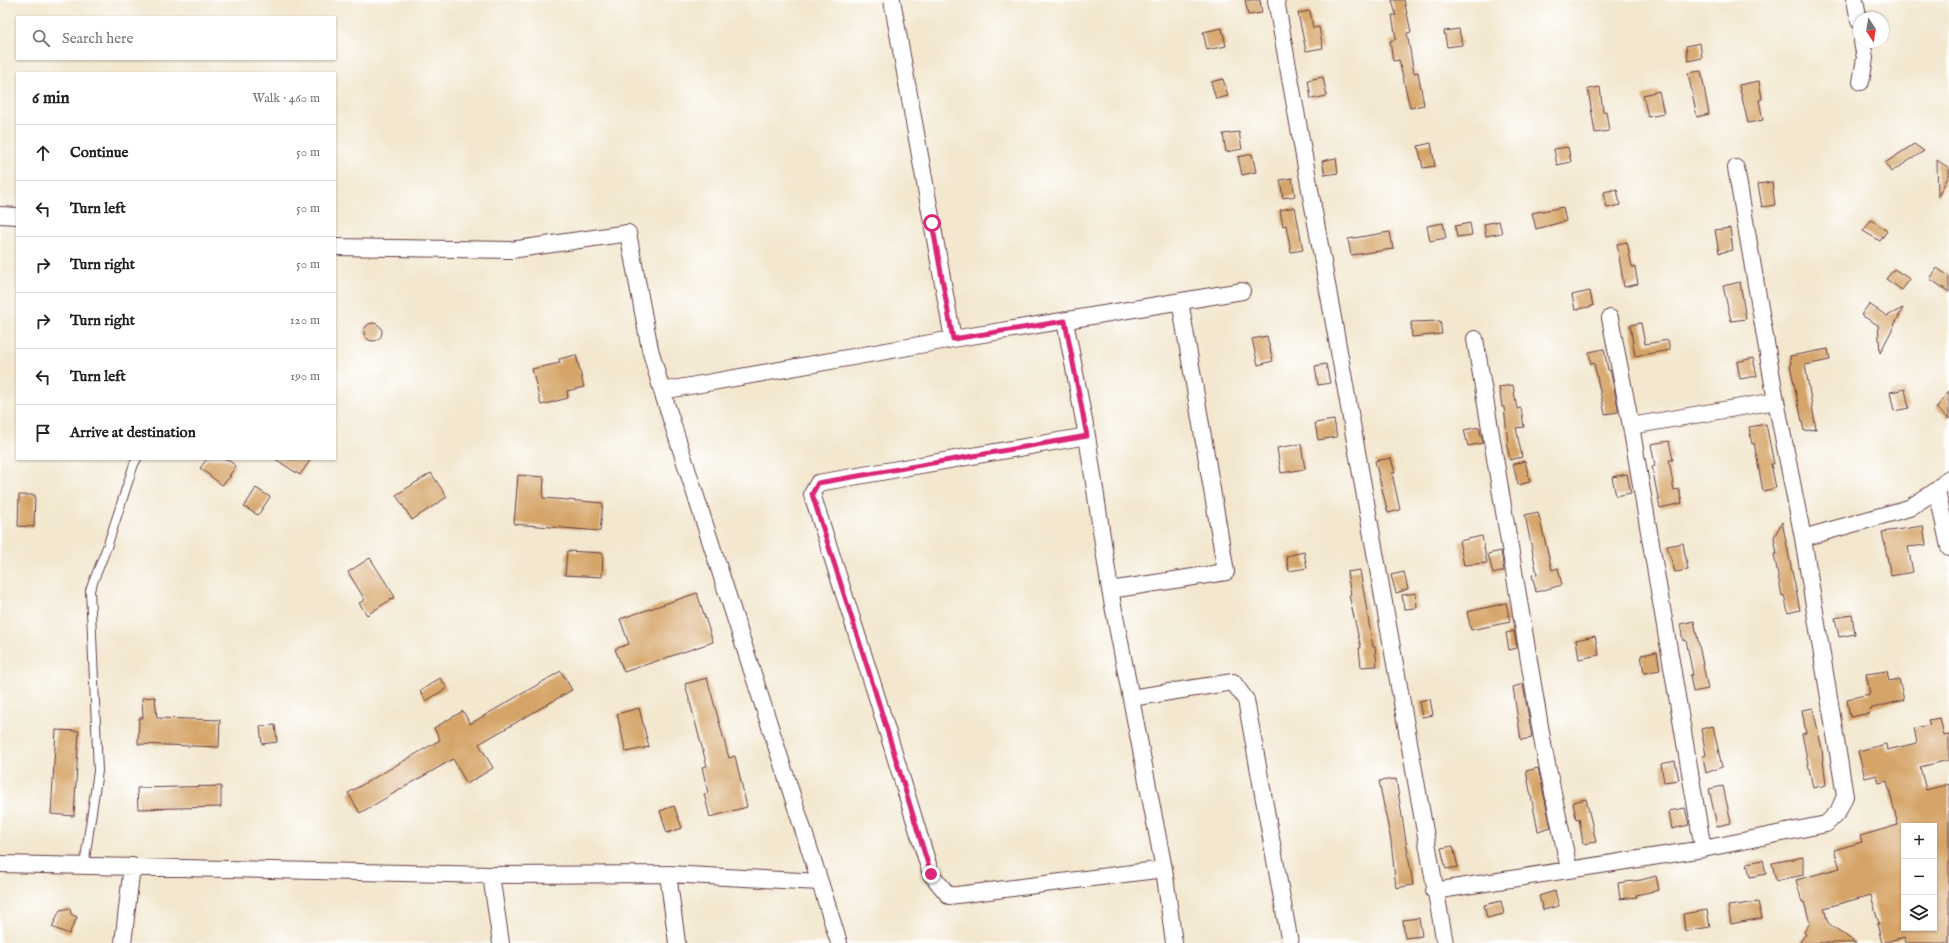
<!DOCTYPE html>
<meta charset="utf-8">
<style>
body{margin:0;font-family:"IM FELL English",serif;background:#f2f2f2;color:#202124}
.controls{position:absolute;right:12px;bottom:12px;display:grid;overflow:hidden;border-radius:0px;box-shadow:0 1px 3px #0004}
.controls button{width:36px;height:36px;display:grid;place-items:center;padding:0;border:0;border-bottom:1px solid #e0e0e0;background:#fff;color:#202124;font:20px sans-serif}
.compass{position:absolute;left:1853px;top:12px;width:36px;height:36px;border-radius:50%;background:#fff;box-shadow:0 1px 3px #0004;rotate:168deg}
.stop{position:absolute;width:12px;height:12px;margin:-9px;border:3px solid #db2777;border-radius:50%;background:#fff}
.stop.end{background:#db2777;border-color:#fff;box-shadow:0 1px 4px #0008}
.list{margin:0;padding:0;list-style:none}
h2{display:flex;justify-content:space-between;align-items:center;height:52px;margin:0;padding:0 16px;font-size:17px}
h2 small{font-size:13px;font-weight:400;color:#757577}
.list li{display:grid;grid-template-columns:26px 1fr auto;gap:12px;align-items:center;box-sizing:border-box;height:56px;padding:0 16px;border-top:1px solid #e0e0e0}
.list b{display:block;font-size:15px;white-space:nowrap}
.list em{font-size:13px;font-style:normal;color:#757577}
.icon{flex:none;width:22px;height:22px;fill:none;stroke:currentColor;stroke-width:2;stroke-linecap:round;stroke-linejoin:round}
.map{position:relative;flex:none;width:1949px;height:943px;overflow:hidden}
.search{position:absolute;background:#fff;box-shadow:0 1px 3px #0004;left:16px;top:16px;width:320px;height:44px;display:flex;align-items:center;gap:10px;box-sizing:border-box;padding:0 14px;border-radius:0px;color:#757577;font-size:15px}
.panel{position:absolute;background:#fff;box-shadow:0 1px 3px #0004;left:16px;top:72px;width:320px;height:388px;border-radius:0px}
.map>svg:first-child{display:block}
.building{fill:#d5a467;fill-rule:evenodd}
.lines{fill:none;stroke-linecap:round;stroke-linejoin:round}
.service-casing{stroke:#633d44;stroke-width:10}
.minor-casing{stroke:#633d44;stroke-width:18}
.service{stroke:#fff;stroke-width:8}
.minor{stroke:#fff;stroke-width:16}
.route{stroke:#db2777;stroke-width:5}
</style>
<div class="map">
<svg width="1949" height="943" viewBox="0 0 1949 943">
<rect width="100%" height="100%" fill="#fff"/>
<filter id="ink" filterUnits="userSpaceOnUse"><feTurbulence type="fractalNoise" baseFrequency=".025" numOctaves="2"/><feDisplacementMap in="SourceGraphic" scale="8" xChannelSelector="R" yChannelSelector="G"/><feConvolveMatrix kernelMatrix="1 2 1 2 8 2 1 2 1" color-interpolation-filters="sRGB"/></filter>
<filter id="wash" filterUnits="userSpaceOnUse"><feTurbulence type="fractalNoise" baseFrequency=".012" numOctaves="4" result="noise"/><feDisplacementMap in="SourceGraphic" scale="16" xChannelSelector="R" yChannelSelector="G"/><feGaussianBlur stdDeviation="0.9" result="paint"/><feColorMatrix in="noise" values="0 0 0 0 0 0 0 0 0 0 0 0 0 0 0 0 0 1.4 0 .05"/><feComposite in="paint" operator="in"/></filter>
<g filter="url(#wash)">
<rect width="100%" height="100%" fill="#f3e7cf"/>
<g id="blocks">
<!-- building -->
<path class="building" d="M1245 0H1260L1262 13 1248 15Z
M1392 0H1404L1411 32 1407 33 1414 73 1418 72 1424 105 1410 108 1399 60 1393 61 1390 41 1396 39 1392 15H1396Z
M1310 11 1313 28 1319 27 1323 48 1306 51 1298 13Z
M1222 28 1226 46 1207 50 1203 32Z
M1459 29 1462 45 1447 47 1444 31Z
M1700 43 1702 58 1688 61 1686 46Z
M1701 71 1709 114 1697 117 1688 73Z
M1323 77 1327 96 1311 99 1308 80Z
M1223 79 1228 96 1216 99 1211 82Z
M1759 81 1762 99 1759 100 1763 120 1748 123 1739 85Z
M1600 87 1603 112 1606 111 1609 131 1595 133 1588 89Z
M1659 91 1664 114 1648 117 1643 95Z
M1239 132 1242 149 1226 152 1223 134Z
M1431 143 1435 166 1423 168 1418 146Z
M1914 144 1924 151 1891 172 1885 163Z
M1568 147 1571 162 1557 165 1554 149Z
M1252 154 1256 172 1242 175 1238 157Z
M1336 158 1338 173 1325 175 1322 161Z
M1937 160 1949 168V175L1938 197Z
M1292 178 1295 196 1283 198 1280 180Z
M1772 182 1775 205 1762 207 1758 184Z
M1617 189 1620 205 1607 208 1604 192Z
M1295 207 1303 250 1291 252 1286 225 1283 226 1280 210Z
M1563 207 1566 221 1536 229 1532 213Z
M1871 220 1887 231 1880 241 1863 231Z
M1499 221 1502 233 1486 236 1484 224Z
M1443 223 1446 238 1430 241 1427 226Z
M1470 223 1472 235 1457 237 1455 226Z
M1730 228 1733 250 1719 253 1715 230Z
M1390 232 1393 249 1351 255 1348 239Z
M1627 242 1632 267H1635L1638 284 1624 287 1617 244Z
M1937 268 1949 276V292L1930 279Z
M1894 269 1910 279 1902 290 1886 279Z
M1740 282 1746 319 1731 321 1723 286Z
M1590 291 1593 306 1575 310 1572 295Z
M1869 304 1887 316 1903 308 1880 353 1878 325 1861 315Z
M1440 321 1442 334 1412 337 1411 322Z
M1641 323 1645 344 1668 340 1670 350 1635 356 1630 325Z
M364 332a9 9 0 1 1 18 0a9 9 0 1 1-18 0Z
M1267 336 1273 361 1258 365 1252 339Z
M1604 349 1608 370H1610L1618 407V412L1605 414 1594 363 1591 364 1589 352Z
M1828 349 1830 360 1805 365 1816 429 1804 431 1790 365 1791 364 1790 356Z
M576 355 584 387 567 391 568 398 541 405 532 369 560 363 559 359Z
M1753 358 1757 376 1740 379 1737 362Z
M1326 364 1330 383 1318 385 1315 366Z
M1513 385 1517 409 1521 408 1524 427 1516 428 1522 457 1510 460 1507 445 1508 444 1504 407H1502L1499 387Z
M1905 389 1909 408 1894 411 1890 392Z
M1949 391V419L1936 408Z
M1334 420 1337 437 1318 440 1315 423Z
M1766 424 1774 464H1771L1776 488 1763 491 1754 443 1752 444 1749 427Z
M1479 427 1483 443 1468 446 1464 430Z
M1669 441 1673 460H1669L1674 490 1679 489 1682 503 1660 508 1652 467 1655 466 1651 444Z
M1301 444 1305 469 1281 473 1277 448Z
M1391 458 1395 473H1392L1400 510 1388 513 1375 461Z
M207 459H227L236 466 229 476H231L222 485 200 468Z
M275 459H311L300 475Z
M1525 461 1530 482 1518 485 1513 464Z
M431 473 447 497 412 520 396 495Z
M1627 474 1631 493 1616 496 1612 477Z
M518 475 544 477 543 498 603 503 600 531 514 524Z
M256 488 270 497 258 515 244 507Z
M19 495H35L34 527 18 526Z
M1538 512 1552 570 1558 568 1562 585 1536 592 1532 575 1537 574 1525 515Z
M1782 522 1800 610 1788 613 1784 595 1782 596 1774 554H1777L1774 537Z
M1923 526 1926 545 1908 547 1913 572 1891 576 1882 532Z
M1482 536 1487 563 1464 565 1459 541Z
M1683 543 1688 570 1675 572 1667 546Z
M567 551 603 553 602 577 565 575Z
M1501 551 1504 571 1493 574 1488 554Z
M1304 552 1307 568 1289 571 1286 556Z
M370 558 395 597 367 615 359 603 365 600 348 572Z
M1360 570 1373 647H1375L1377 666 1361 667 1359 648H1361L1349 595H1351L1347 572Z
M1404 572 1408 589 1396 593 1391 575Z
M697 593 713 642 624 672 615 649 629 644 620 619Z
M1416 593 1417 608 1404 609 1402 595Z
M1506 603 1510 622 1471 630 1467 612Z
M1852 615 1855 634 1839 637 1835 618Z
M1694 621 1708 689 1693 692 1690 675H1693L1686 640 1683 641 1680 624Z
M1514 631 1517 648 1509 650 1506 633Z
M1595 636 1599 655 1579 659 1576 640Z
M1657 652 1660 670 1644 673 1641 655Z
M561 671 572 690 479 744 493 768 467 784 453 759 360 813 348 793 440 740 434 728 463 711 470 724Z
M1887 671 1889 681 1899 679 1904 700 1869 709 1870 713 1850 717 1847 699 1870 694 1866 674Z
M440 678 447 688 426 701 420 691Z
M707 678 729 758 735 756 747 807 710 817 704 794 708 793 702 767 707 766 685 684Z
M1523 684 1532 738 1521 740 1513 687Z
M155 697 157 718 220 720 219 747 138 744 139 718H143L142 698Z
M1430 699 1433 715 1422 717 1419 701Z
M639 708 649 747 626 752 617 714Z
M1813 708 1822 750 1826 785 1813 788 1802 734 1806 733 1802 710Z
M1940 718 1944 736 1949 735V760L1920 767 1926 790 1949 784V943H1906L1904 937 1882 943 1877 924H1879L1871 895 1824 908 1828 923 1856 943H1799L1806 934 1804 932 1810 923 1804 902H1802L1796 880 1840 868 1834 850 1862 842 1860 836 1898 825 1887 781 1879 783 1877 775 1865 778 1858 751 1886 744 1887 750 1917 743 1914 728 1930 725 1928 720ZM1904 826H1934V928H1904Z
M275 725 277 742 262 744 260 726Z
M1713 726 1722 767 1706 773 1703 756 1706 755 1701 729Z
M56 730 79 731 74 816 51 814Z
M1675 761 1679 780 1664 782 1661 764Z
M1538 768 1551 827 1538 831 1526 771Z
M1396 779 1413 885 1396 888 1391 841 1379 781Z
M221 786V807L138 809 137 788Z
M1723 786 1731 823 1717 826 1709 789Z
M1586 799 1596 842 1583 844 1579 818 1576 819 1573 802Z
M674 806 682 828 667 833 660 811Z
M1685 808 1689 825 1672 829 1669 811Z
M1453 846 1458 867 1446 869 1441 848Z
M1803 857V875L1776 881 1772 863Z
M1763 860 1766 874 1750 877 1747 863Z
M1656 876 1659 890 1636 895 1637 897 1620 899 1618 883 1641 880Z
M1555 891 1559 906 1543 910 1539 896Z
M1501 901 1504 914 1487 918 1484 905Z
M1758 902 1762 918 1731 924 1728 906Z
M70 908 71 914 77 917 69 934 52 927 60 910Z
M1707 910 1710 927 1685 931 1683 914Z
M1419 918 1422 936 1405 938 1403 920Z"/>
</g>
</g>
<g filter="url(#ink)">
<use href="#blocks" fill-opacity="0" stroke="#633d44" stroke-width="1"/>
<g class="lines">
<defs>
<path id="service" d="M84 866 98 771 90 590 107 547 134 464 137 459"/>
<path id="minor" d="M892 0 953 339
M1276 0 1445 943
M1855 0 1859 21
M1861 82 1865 58 1862 42
M0 215 17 216
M335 247 511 250 628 233 650 349 662 391 820 882
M1610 318 1631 426 1703 849
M1065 321 1087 436 1110 590 1164 869 1174 943
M1475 339 1544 750 1569 869
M662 391 953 339 1242 291
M1631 426 1776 401
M1087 436 818 483 812 494 875 691 931 874 949 896 1164 869
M1937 490 1949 547
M1803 538 1909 508 1937 490 1949 478
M1110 590 1226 572 1180 301
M1131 698 1233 682 1246 700 1290 943
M0 864 491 875 668 874 820 882 839 943
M668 874 677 943
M491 875 501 943
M1434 891 1703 849 1826 824 1838 812 1845 796 1803 538 1776 401 1736 168
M123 943 132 866"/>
</defs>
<!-- service casing -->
<use href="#service" class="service-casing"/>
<!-- minor casing -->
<use href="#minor" class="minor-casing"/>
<!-- service -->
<use href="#service" class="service"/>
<!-- minor -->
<use href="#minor" class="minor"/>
</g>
</g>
<g class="lines" filter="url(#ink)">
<!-- route -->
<path class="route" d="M931 874 875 691 812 494 818 483 1087 436 1065 321 953 339 932 223"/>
</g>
</svg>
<div class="controls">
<button>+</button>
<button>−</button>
<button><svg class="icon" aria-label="layers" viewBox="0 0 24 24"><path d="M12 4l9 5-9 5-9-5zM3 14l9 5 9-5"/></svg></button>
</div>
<svg class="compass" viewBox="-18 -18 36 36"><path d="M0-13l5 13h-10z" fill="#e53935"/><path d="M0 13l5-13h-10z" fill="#757577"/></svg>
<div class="stop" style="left:932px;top:223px"></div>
<div class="stop end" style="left:931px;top:874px"></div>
<div class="search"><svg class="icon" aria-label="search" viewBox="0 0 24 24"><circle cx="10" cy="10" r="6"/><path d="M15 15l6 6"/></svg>Search here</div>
<section class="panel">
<h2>6 min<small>Walk · 460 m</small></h2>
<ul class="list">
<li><svg class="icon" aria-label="ahead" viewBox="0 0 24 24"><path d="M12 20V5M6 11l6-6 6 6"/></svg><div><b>Continue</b></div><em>50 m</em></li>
<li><svg class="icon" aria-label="left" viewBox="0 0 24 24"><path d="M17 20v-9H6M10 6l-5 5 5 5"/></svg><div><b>Turn left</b></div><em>50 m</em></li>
<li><svg class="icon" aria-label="right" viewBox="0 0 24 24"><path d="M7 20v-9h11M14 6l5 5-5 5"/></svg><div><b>Turn right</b></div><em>50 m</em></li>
<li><svg class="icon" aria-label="right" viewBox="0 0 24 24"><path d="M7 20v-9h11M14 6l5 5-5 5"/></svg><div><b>Turn right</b></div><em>120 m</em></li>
<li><svg class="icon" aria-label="left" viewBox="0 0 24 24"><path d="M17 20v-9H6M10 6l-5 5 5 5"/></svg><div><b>Turn left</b></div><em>190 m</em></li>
<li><svg class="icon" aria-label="arrive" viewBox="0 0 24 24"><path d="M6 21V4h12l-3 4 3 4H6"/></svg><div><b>Arrive at destination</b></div></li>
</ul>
</section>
</div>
